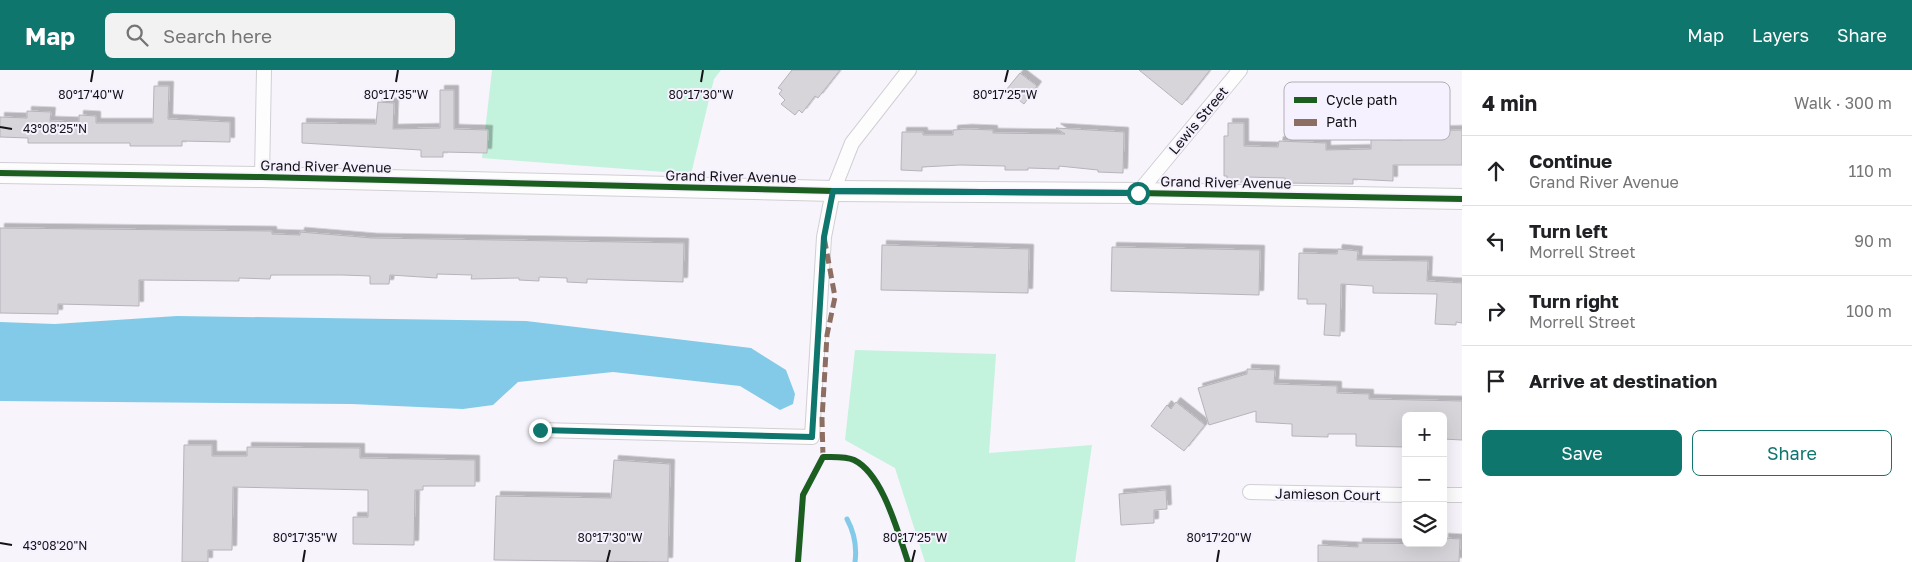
<!DOCTYPE html>
<meta charset="utf-8">
<style>
body{margin:0;font-family:"Golos Text",sans-serif;background:#f2f2f2;color:#202124}
.controls{position:absolute;right:15px;bottom:15px;display:grid;overflow:hidden;border-radius:8px;box-shadow:0 5px 20px #0002}
.controls button{width:45px;height:45px;display:grid;place-items:center;padding:0;border:0;border-bottom:1px solid #e0e0e0;background:#fff;color:#202124;font:25px sans-serif}
.stop{position:absolute;width:15px;height:15px;margin:-11px;border:4px solid #0f766e;border-radius:50%;background:#fff}
.stop.end{background:#0f766e;border-color:#fff;box-shadow:0 1px 5px #0008}
.list{margin:0;padding:0;list-style:none}
h2{display:flex;justify-content:space-between;align-items:center;height:65px;margin:0;padding:0 20px;font-size:21px}
h2 small{font-size:16px;font-weight:400;color:#757577}
.list li{display:grid;grid-template-columns:32px 1fr auto;gap:15px;align-items:center;box-sizing:border-box;height:70px;padding:0 20px;border-top:1px solid #e0e0e0}
.list b{display:block;font-size:19px;white-space:nowrap}
.list p{margin:0;font-size:16px;white-space:nowrap;color:#757577}
.list em{font-size:16px;font-style:normal;color:#757577}
.actions{display:flex;gap:10px;padding:15px 20px}
.actions a{flex:1;padding:11px 0;border:1px solid #0f766e;border-radius:8px;text-align:center;font-size:18px;color:#0f766e}
.actions .main{background:#0f766e;color:#fff}
.icon{flex:none;width:28px;height:28px;fill:none;stroke:currentColor;stroke-width:2;stroke-linecap:round;stroke-linejoin:round}
.map{position:relative;flex:none;width:1462px;height:492px;overflow:hidden}
header{display:flex;align-items:center;gap:30px;box-sizing:border-box;height:70px;padding:0 25px;background:#0f766e;color:#fff}
header strong{font-size:24px}
nav{display:flex;gap:28px;margin-inline-start:auto;font-size:18px}
.search{width:350px;height:45px;background:#f2f2f2;display:flex;align-items:center;gap:12px;box-sizing:border-box;padding:0 18px;border-radius:8px;color:#757577;font-size:19px}
main{display:flex}
aside{flex:1;background:#fff}
.map>svg:first-child{display:block}
.green{fill:#c3f2dd}
.water{fill:#82cae7}
.lines{fill:none;stroke-linecap:round;stroke-linejoin:round}
.stream{stroke:#82cae7;stroke-width:5}
.building{fill:#d7d5da;stroke:#b6b4ba;filter:url(#shadow)}
.street-casing{stroke:#d1cfd4;stroke-width:16}
.secondary-casing{stroke:#d1cfd4;stroke-width:22}
.street{stroke:#fefdfe;stroke-width:14}
.secondary{stroke:#fefdfe;stroke-width:20}
.quiet{stroke:#8d6e63;stroke-width:5;stroke-dasharray:10 5;stroke-linecap:butt}
.cycleway-casing{stroke:#f6f1fe;stroke-width:9}
.cycleway{stroke:#1b5e20;stroke-width:6}
.route{stroke:#0f766e;stroke-width:6}
.ticks{fill:none;stroke:#141216;stroke-width:2}
.labels{text-anchor:middle;dominant-baseline:central;stroke-width:4;stroke-linejoin:round;paint-order:stroke}
.street-label{font-size:14px;fill:#141216;stroke:#f6f1fe}
.key{fill:#f6f1fe;stroke:#b2aeb8;stroke-width:1}
.key-label{font-size:14px;fill:#141216}
.ticks-label{font-size:12px;text-anchor:middle;fill:#141216;stroke:#f6f1fe;stroke-width:4;stroke-linejoin:round;paint-order:stroke}
</style>
<header>
<strong>Map</strong>
<div class="search"><svg class="icon" aria-label="search" viewBox="0 0 24 24"><circle cx="10" cy="10" r="6"/><path d="M15 15l6 6"/></svg>Search here</div>
<nav><a>Map</a><a>Layers</a><a>Share</a></nav>
</header>
<main>
<div class="map">
<svg width="1462" height="492" viewBox="0 0 1462 492">
<defs>
<filter id="shadow"><feDropShadow dx="4.5" dy="-4.5" stdDeviation="0" flood-color="#0004"/></filter>
</defs>
<rect width="100%" height="100%" fill="#f7f4fb"/>
<!-- green -->
<path class="green" d="M492 0H721L714 9 691 104 482 88Z
M855 280 996 284 989 383 1092 375 1075 492H925L895 398 845 370Z"/>
<!-- water -->
<path class="water" d="M177 246 526 251 751 278 786 300 795 324 793 334 780 340 740 316 613 302 518 312 493 335 463 339 352 334 0 331V252L55 254Z"/>
<g class="lines">
<!-- stream -->
<path class="stream" d="M847 449C854 462 857 477 855 492"/>
</g>
<!-- building -->
<path class="building" d="M792 0H840L818 28 815 26 802 43 799 40 795 45 781 34 785 30 779 24 782 20 778 18Z
M1139 0H1210L1182 35Z
M1020 3 1037 16 1024 34 1006 20Z
M154 16H169L168 49 230 52V72L182 71V76H130V73H28V68L0 67V47L27 48V41L51 42 50 51 79 52V45L96 46V53H153Z
M440 20H454V59L488 60 487 83 443 82V87H421V80L302 73V53L376 54 378 32 394 33 393 59 440 58Z
M1228 53H1244V76L1278 77 1279 71 1326 73V80L1371 79V69L1401 70V66H1415V61L1462 60V95H1393V111L1353 109V114L1285 113V108L1245 107V112H1227V106H1224V66H1228Z
M1056 58 1124 62 1123 103 1098 102V100L1059 96V99L1028 98V100H1005V96L960 95 922 97V101L901 100 902 62H923V65H953V60L967 59 993 60V63L1065 64Z
M0 158 272 161V164L300 165V162L372 168 684 173 683 212 587 209V213L567 212V208L539 207V211L519 210V208L471 209 472 205 437 204V208L390 205 389 214H370V206L342 205H271L270 209 239 208V211L139 210V236L58 234V244L0 243Z
M882 175 1029 179 1028 223 881 220Z
M1112 177 1260 180 1259 225 1111 221Z
M1338 179 1358 181 1357 190 1428 191 1427 211 1462 213V253L1456 252V255L1435 254 1437 224 1373 223V216L1341 214 1340 266 1324 265 1326 234H1307V229H1298L1299 183 1337 184Z
M1247 299 1275 300 1274 314 1337 316V323L1369 324V329L1462 331V370L1443 369V346H1406V377L1356 376V364H1328V367L1292 366V354L1256 352V341L1209 355 1198 318 1247 304Z
M1176 332 1205 355 1184 381 1151 356 1167 335 1171 339Z
M184 375H212V386H247V377L360 378V388L475 390V416H423V420H415L414 475 353 474V447H368V420L233 417 232 480H208V492H182Z
M614 390 670 394 668 492 494 490 496 426 611 428Z
M1166 420 1167 439 1154 440V453L1121 455 1119 424Z
M1444 468 1460 469 1459 492H1318V475L1358 477V473L1444 474Z"/>
<g class="lines">
<defs>
<path id="street" d="M262 107 264 0
M1138 123 1240 0
M540 360 812 367 824 167 833 121 852 73 909 0
M1250 422 1406 425
M1443 425H1462"/>
<path id="secondary" d="M0 103 262 107 833 121 1138 123 1462 129"/>
</defs>
<!-- street casing -->
<use href="#street" class="street-casing"/>
<!-- secondary casing -->
<use href="#secondary" class="secondary-casing"/>
<!-- street -->
<use href="#street" class="street"/>
<!-- secondary -->
<use href="#secondary" class="secondary"/>
<!-- quiet -->
<path class="quiet" d="M823 387 822 349 827 265 835 227 824 167"/>
<defs>
<path id="cycleway" d="M0 103 262 107 833 121 1138 123 1462 129
M798 492 803 425 823 387C831 387 846 386 854 390 883 404 898 463 908 492"/>
</defs>
<!-- cycleway casing -->
<use href="#cycleway" class="cycleway-casing"/>
<!-- cycleway -->
<use href="#cycleway" class="cycleway"/>
</g>
<g class="lines">
<!-- route -->
<path class="route" d="M540 360 812 367 824 167 833 121 1138 123"/>
</g>
<!-- ticks -->
<path class="ticks" d="M91 12 93 0M396 12 398 0M701 12 703 0M1005 12 1008 0M0 57 12 59M0 473 12 475M303 492 305 480M607 492 610 480M912 492 915 480M1217 492 1219 480"/>
<g class="labels">
<!-- street labels -->
<g class="street-label">
<text transform="translate(1198 50) rotate(-50)">Lewis Street</text>
<text transform="translate(326 96) rotate(1)">Grand River Avenue</text>
<text transform="translate(731 106) rotate(1)">Grand River Avenue</text>
<text transform="translate(1226 112) rotate(1)">Grand River Avenue</text>
<text transform="translate(1328 424) rotate(1)">Jamieson Court</text>
</g>
</g>
<!-- legend -->
<rect x="1284" y="12" width="166" height="58" rx="8" class="key"/>
<rect x="1294" y="27" width="23" height="6" fill="#1b5e20"/>
<rect x="1294" y="49" width="23" height="7" fill="#8d6e63"/>
<g class="key-label">
<text x="1326" y="35">Cycle path</text>
<text x="1326" y="57">Path</text>
</g>
<g class="ticks-label">
<text x="91" y="29">80°17'40"W</text>
<text x="396" y="29">80°17'35"W</text>
<text x="701" y="29">80°17'30"W</text>
<text x="1005" y="29">80°17'25"W</text>
<text x="55" y="63">43°08'25"N</text>
<text x="305" y="472">80°17'35"W</text>
<text x="610" y="472">80°17'30"W</text>
<text x="915" y="472">80°17'25"W</text>
<text x="1219" y="472">80°17'20"W</text>
<text x="55" y="480">43°08'20"N</text>
</g>
</svg>
<div class="controls">
<button>+</button>
<button>−</button>
<button><svg class="icon" aria-label="layers" viewBox="0 0 24 24"><path d="M12 4l9 5-9 5-9-5zM3 14l9 5 9-5"/></svg></button>
</div>
<div class="stop" style="left:1138px;top:123px"></div>
<div class="stop end" style="left:540px;top:360px"></div>
</div>
<aside>
<h2>4 min<small>Walk · 300 m</small></h2>
<ul class="list">
<li><svg class="icon" aria-label="ahead" viewBox="0 0 24 24"><path d="M12 20V5M6 11l6-6 6 6"/></svg><div><b>Continue</b><p>Grand River Avenue</p></div><em>110 m</em></li>
<li><svg class="icon" aria-label="left" viewBox="0 0 24 24"><path d="M17 20v-9H6M10 6l-5 5 5 5"/></svg><div><b>Turn left</b><p>Morrell Street</p></div><em>90 m</em></li>
<li><svg class="icon" aria-label="right" viewBox="0 0 24 24"><path d="M7 20v-9h11M14 6l5 5-5 5"/></svg><div><b>Turn right</b><p>Morrell Street</p></div><em>100 m</em></li>
<li><svg class="icon" aria-label="arrive" viewBox="0 0 24 24"><path d="M6 21V4h12l-3 4 3 4H6"/></svg><div><b>Arrive at destination</b></div></li>
</ul>
<div class="actions"><a class="main">Save</a><a>Share</a></div>
</aside>
</main>
